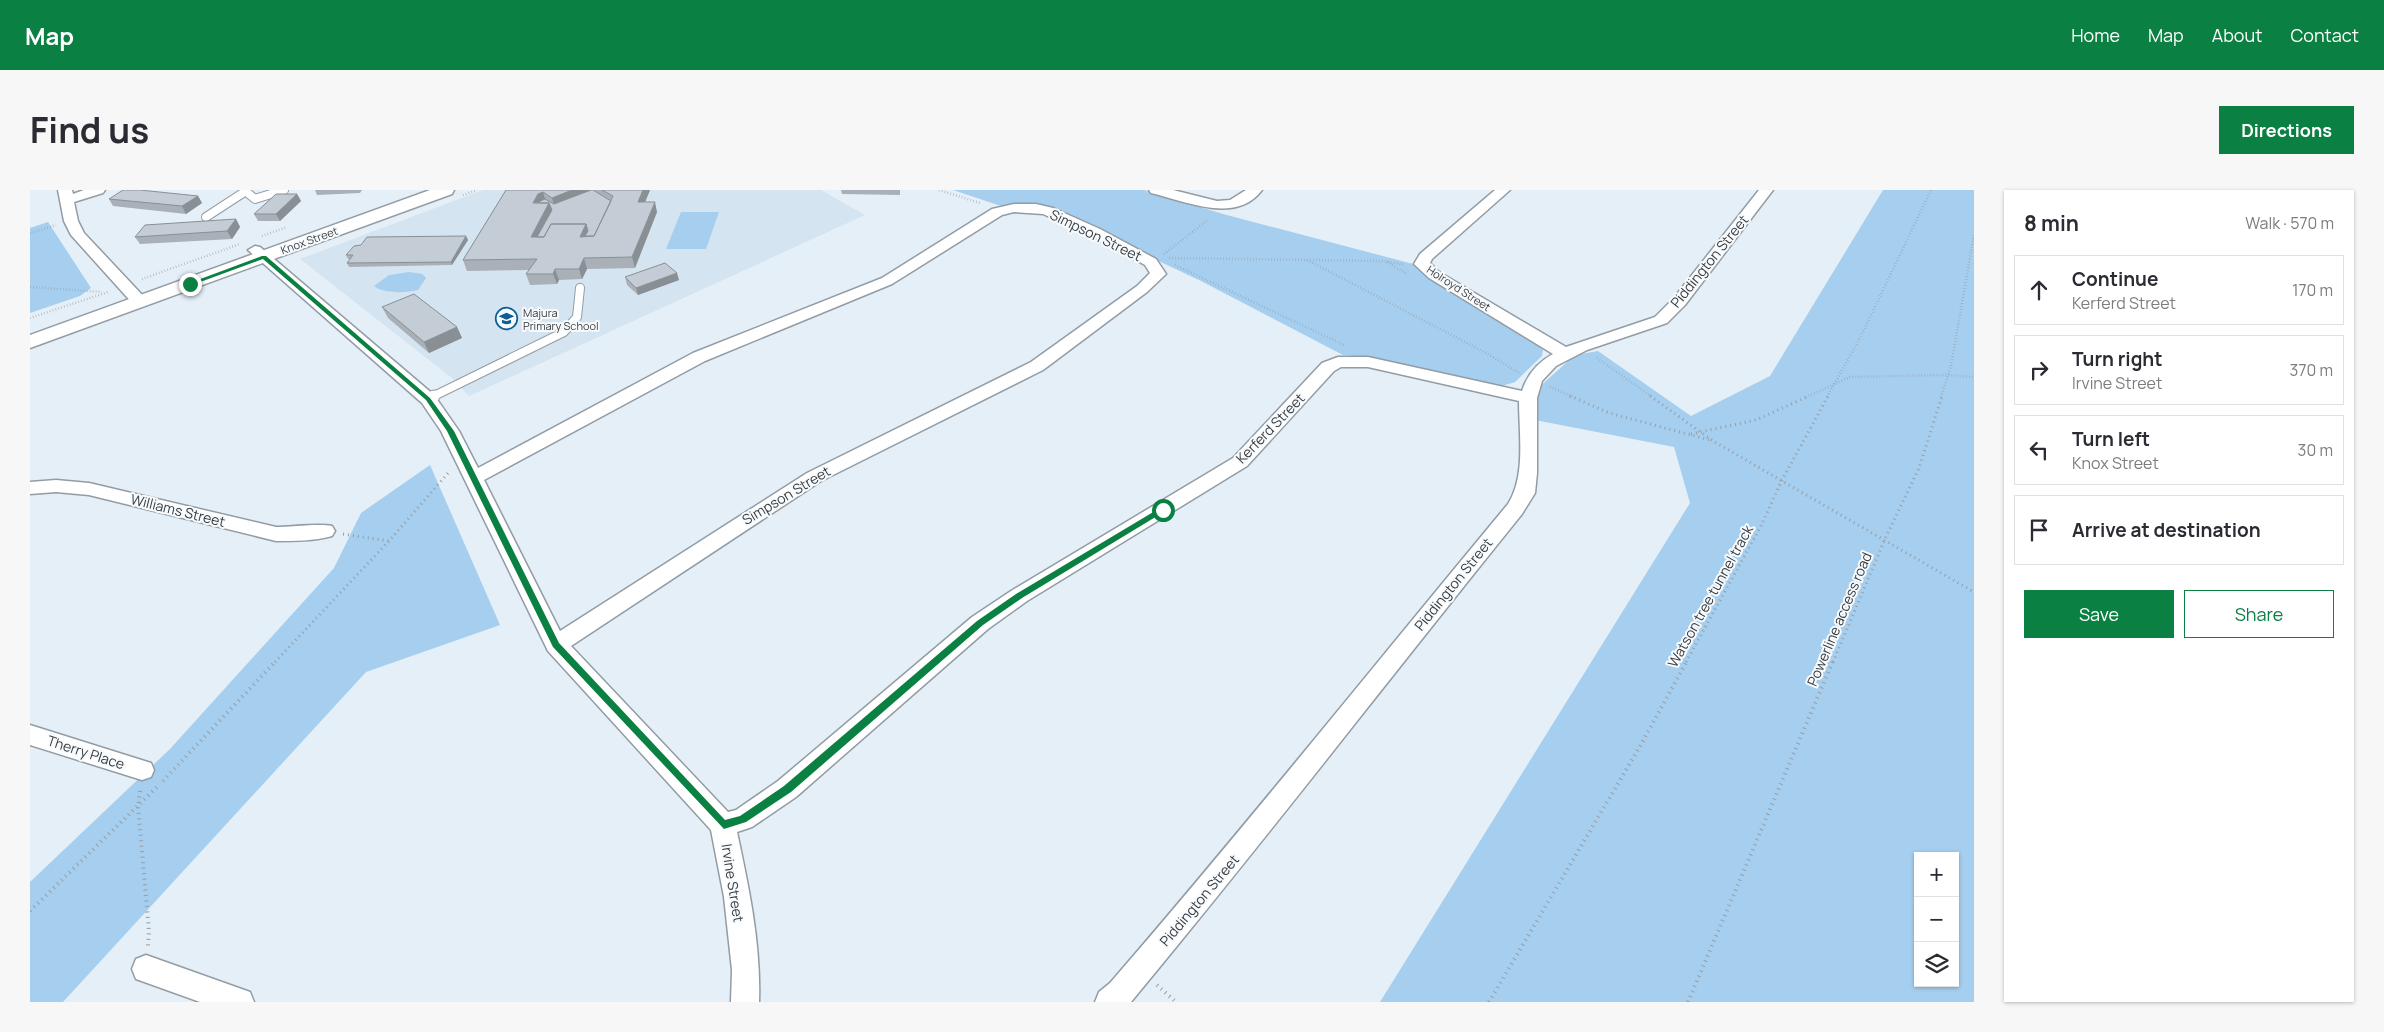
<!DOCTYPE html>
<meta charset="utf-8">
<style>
body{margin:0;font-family:Manrope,sans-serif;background:#f7f7f7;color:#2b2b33}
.controls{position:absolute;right:15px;bottom:15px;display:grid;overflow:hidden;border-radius:0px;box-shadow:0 1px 4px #0004}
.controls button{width:45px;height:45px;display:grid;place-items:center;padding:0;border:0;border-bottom:1px solid #e1e1e2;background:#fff;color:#2b2b33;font:25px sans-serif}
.stop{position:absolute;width:15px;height:15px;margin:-11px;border:4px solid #0b8043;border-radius:50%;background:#fff}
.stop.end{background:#0b8043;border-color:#fff;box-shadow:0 1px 5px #0008}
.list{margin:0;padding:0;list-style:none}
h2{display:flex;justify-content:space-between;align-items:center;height:65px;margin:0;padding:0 20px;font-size:21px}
h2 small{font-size:16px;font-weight:400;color:#7c7c81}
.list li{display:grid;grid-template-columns:32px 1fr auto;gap:15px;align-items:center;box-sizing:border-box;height:70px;margin:0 10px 10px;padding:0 10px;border:1px solid #e1e1e2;border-radius:0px}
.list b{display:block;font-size:19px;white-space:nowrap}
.list p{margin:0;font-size:16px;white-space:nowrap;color:#7c7c81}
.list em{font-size:16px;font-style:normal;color:#7c7c81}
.actions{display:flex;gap:10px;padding:15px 20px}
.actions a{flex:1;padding:11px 0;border:1px solid #0b8043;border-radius:0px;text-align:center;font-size:18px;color:#0b8043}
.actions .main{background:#0b8043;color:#fff}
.icon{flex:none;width:28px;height:28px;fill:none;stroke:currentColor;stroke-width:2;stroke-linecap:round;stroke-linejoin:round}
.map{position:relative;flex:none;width:1944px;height:812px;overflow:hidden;border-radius:0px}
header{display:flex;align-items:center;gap:30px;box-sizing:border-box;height:70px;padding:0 25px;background:#0b8043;color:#fff}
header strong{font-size:24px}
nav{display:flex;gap:28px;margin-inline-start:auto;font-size:18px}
.intro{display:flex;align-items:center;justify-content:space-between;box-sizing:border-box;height:120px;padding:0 30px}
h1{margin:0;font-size:35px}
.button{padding:12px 22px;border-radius:0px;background:#0b8043;color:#fff;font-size:18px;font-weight:700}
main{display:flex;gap:30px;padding:0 30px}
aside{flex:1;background:#fff;border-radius:0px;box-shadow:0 1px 4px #0004}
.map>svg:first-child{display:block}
.built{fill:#d4e4f0}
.green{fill:#a5ceef;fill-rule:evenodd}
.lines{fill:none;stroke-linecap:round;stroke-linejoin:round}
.service-far1-casing{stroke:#939ca4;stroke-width:10}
.service-casing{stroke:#939ca4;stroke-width:13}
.minor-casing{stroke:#939ca4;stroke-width:3}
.tertiary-casing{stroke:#939ca4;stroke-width:3}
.path-far2{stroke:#979ea4;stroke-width:2.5;stroke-dasharray:0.5 2.5;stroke-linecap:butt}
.path-far1{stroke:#979ea4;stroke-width:3;stroke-dasharray:1 4;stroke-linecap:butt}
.path{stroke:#979ea4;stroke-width:4;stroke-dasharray:1 4.5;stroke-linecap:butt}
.service-far1{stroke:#fff;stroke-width:8}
.service{stroke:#fff;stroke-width:11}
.minor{fill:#fff;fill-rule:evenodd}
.tertiary{fill:#fff;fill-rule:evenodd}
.wall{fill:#a9b0b7}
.shaded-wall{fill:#899095}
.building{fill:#c4cdd5;stroke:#899095}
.route{fill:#0b8043}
.labels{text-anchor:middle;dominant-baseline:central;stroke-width:4;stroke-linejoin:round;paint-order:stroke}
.far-street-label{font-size:11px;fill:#393d40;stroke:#f7fbfe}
.far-poi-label{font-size:11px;fill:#393d40;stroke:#f7fbfe;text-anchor:start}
.street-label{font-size:14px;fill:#393d40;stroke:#f7fbfe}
</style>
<header>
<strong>Map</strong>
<nav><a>Home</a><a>Map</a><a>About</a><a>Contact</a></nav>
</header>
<div class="intro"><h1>Find us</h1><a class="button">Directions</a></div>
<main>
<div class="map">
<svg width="1944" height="812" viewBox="0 0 1944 812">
<rect width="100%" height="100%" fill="#e5eff7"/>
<!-- built -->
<path class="built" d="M453 0H791L835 25 439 206 422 188 270 69Z"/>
<!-- green -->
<path class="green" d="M923 0H1114L1193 24 1387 75 1392 83 1504 151 1513 160 1512 166 1485 192 1472 196 1340 167 1313 165 1171 91 1008 14 989 13 971 16Z
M1853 0H1944V812H1350L1660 313 1644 257 1505 230 1507 199 1545 165 1568 161 1661 226 1740 186ZM1888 666H1925V793H1888Z
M651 22H689L676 59H636Z
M18 32 61 98 50 106 0 123V38Z
M379 82 392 84 396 88 388 100C376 103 354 104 344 96L359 85Z
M400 275 470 435 336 482 33 812H0V692L140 559 304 378 331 323Z"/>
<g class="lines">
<defs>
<path id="service-far1" d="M214 0 225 9 254 0
M176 27 216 1
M402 207 534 142 547 127 550 98"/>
<path id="service" d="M398 209 404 206"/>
<path id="minor" d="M28 0H42L43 4 54 0H75L73 3 44 12 48 31 54 43 116 109 118 112 116 115H104L41 45 34 31Z
M1119 0H1143L1187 11 1200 10 1216 0H1232C1206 35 1155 11 1121 3Z
M1465 0H1480L1402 69 1400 73 1409 82 1536 157 1625 127 1643 109 1729 0H1743L1655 115 1637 133 1557 160 1526 176 1512 191 1507 208V283L1505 303 1492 324C1361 486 1234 652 1101 812H1065L1069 802 1080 793C1216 636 1345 474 1478 314 1496 286 1489 244 1489 211L1338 177H1311L1304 181 1217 276 997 411 958 439 766 607 722 637 707 642C719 698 731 754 729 812H701L702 780 694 707 681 640 518 461 411 241 392 213 218 60 225 56 230 57 404 205 429 241 448 278 663 163 852 88 962 19 984 14H1006L1023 18 1070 39 1126 69 1136 84 1117 102 1013 180 791 291 541 456 698 622 706 620 748 591 942 427 981 401 1203 268 1292 173 1308 167H1338L1492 201C1497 185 1508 172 1523 164L1399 88 1384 74 1390 64ZM984 22 1013 24 1060 45 1115 75 1120 83 1107 96 1001 172 777 283 530 441 454 290 675 171 862 94 972 25Z
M26 290 59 293 246 337C260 337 291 333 302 336L305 341 302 346C284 351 265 351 246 351L59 305 26 302 0 304V292Z
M0 535 121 573 124 580 121 587 112 590 0 555Z
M116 765 220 802 224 812H170L106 789 102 779 106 769Z"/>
<path id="tertiary" d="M400 0H424L422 4 0 158V145Z"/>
</defs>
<!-- service-far1 casing -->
<use href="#service-far1" class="service-far1-casing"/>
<!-- service casing -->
<use href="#service" class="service-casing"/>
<!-- minor casing -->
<use href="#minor" class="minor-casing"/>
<!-- tertiary casing -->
<use href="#tertiary" class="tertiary-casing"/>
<!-- path-far2 -->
<path class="path-far2" d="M909 0 950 13
M433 5 447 0
M0 43 26 35
M232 46 257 37
M1134 64 1179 29
M1139 68 1354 71 1375 75
M1277 70 1458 164 1489 183
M1357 72 1377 84
M1145 75 1314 155
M112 89 210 54
M0 97 72 102
M0 128 78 102
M1567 168 1622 207
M1520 197 1543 207
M1776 207 1820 187 1918 185 1944 187
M1797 207 1831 146 1901 0
M1911 207 1921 176 1944 45"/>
<!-- path-far1 -->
<path class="path-far1" d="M1540 206 1579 223 1680 250
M1620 206 1683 251 1944 402
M1661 244 1726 230 1779 206
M313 344 359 351
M245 472 359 351 419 282
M1656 472 1731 336 1751 292 1798 206
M1803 472 1855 349 1889 278 1912 206"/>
<!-- path -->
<path class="path" d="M133 591 246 471
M110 601 108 616 119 741 118 756
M0 721 127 597
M1127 795 1146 812
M1459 812 1609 558 1657 471
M1658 812 1803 471"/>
<!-- service-far1 -->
<use href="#service-far1" class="service-far1"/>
<!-- service -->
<use href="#service" class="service"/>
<!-- minor -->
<use href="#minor" class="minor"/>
<!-- tertiary -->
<use href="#tertiary" class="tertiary"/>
</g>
<!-- wall -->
<path class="wall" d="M285 0H332L330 3 287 5Z
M476 0H620L615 12 627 22 605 78 557 79 552 89 529 90 527 94 500 95 496 84 500 80 437 81 433 70Z
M811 0H870V5L812 4Z
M267 4 271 11 250 31H228L224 24Z
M168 6 172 13 156 24 83 16 79 9Z
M206 29 210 37 202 49 110 54 105 47Z
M436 46 438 50 422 75 319 77 317 73 320 69H318L316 65Z
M595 87 649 90 608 105 597 95Z
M352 117 427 137 432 148 399 163 358 128Z"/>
<!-- shaded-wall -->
<path class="shaded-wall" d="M542 0H562L525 18 522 8Z
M613 0H620L611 22 608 12Z
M513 2 516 12 503 13 508 4Z
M267 4 271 11 250 31 246 24Z
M168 6 172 13 156 24 152 16Z
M625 12 627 22 605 78 602 67Z
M519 13 523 23 507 54 501 47Z
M206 29 210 37 202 49 197 41Z
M556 34 559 45 555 53 550 47Z
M436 46 438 50 422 75 421 72Z
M554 68 557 79 552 89 549 79Z
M525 79 529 90 527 94 523 84Z
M647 83 649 90 608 105 606 98Z
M427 137 432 148 399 163 394 152Z"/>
<!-- building -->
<path class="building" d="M93 0H110L168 6 152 16 79 9Z
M476 0H542L522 8 513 2 508 4 503 13H519L501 47H514L521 34H556L550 47 564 46 583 6 572 0H613L608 12H625L602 67 554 68 549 79H525L523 84H496L507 69 433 70Z
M561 0H563L581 11 564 46H555L558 41 556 34H521L514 47H507L522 20 519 13H509L510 11 515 9 524 14Z
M246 4H267L246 24H224Z
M206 29 197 41 105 47 115 35Z
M436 46 421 72 317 73 323 65H316L324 56 331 55 337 47Z
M635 73 647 83 606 98 595 87Z
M384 104 427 137 394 152 352 117Z"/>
<!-- route -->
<path class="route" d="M232 66H236L400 208 424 241 529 453 695 630 710 626 754 596 947 431 986 404 1130 318 1137 320 992 408 953 435 761 602 716 632 694 639 523 457 417 241 396 210 233 69 162 95 157 94Z"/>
<!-- icons -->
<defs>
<symbol id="school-ring" viewBox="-11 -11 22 22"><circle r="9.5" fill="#f7fbfe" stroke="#0e6092" stroke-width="1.5"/><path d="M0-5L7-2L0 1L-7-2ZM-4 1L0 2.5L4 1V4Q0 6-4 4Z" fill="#0e6092"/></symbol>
</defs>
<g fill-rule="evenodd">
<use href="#school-ring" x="464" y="116" width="25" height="25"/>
</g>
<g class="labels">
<!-- far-street labels -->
<g class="far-street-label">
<text transform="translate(279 50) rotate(-20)">Knox Street</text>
<text transform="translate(1429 98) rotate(33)">Holroyd Street</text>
</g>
<!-- far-poi labels -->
<g class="far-poi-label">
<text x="493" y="122">Majura<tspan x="493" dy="13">Primary School</tspan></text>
</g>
<!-- street labels -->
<g class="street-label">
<text transform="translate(1066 45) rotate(26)">Simpson Street</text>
<text transform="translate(1679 71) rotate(-51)">Piddington Street</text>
<text transform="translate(1240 238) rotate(-46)">Kerferd Street</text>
<text transform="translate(756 305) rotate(-31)">Simpson Street</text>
<text transform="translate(148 320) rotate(14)">Williams Street</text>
<text transform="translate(1423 394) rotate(-51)">Piddington Street</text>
<text transform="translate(1680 406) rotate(-61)">Watson tree tunnel track</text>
<text transform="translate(1809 429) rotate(-67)">Powerline access road</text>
<text transform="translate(56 562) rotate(18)">Therry Place</text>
<text transform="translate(703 693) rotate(81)">Irvine Street</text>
<text transform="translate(1169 710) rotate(-50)">Piddington Street</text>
</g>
</g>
</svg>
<div class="controls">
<button>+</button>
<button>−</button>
<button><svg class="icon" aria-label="layers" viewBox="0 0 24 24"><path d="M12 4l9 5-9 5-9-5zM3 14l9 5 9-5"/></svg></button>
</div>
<div class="stop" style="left:1133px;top:320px"></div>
<div class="stop end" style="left:160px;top:94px"></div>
</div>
<aside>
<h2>8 min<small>Walk · 570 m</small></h2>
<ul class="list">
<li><svg class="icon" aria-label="ahead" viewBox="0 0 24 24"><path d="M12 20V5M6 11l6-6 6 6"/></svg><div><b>Continue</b><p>Kerferd Street</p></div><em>170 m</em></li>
<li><svg class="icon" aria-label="right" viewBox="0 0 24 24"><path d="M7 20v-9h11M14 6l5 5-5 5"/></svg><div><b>Turn right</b><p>Irvine Street</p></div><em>370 m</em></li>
<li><svg class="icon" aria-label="left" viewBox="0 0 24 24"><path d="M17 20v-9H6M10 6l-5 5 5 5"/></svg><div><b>Turn left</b><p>Knox Street</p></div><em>30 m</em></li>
<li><svg class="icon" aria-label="arrive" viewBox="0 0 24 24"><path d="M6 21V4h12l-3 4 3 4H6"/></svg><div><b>Arrive at destination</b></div></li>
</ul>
<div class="actions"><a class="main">Save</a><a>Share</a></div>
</aside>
</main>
